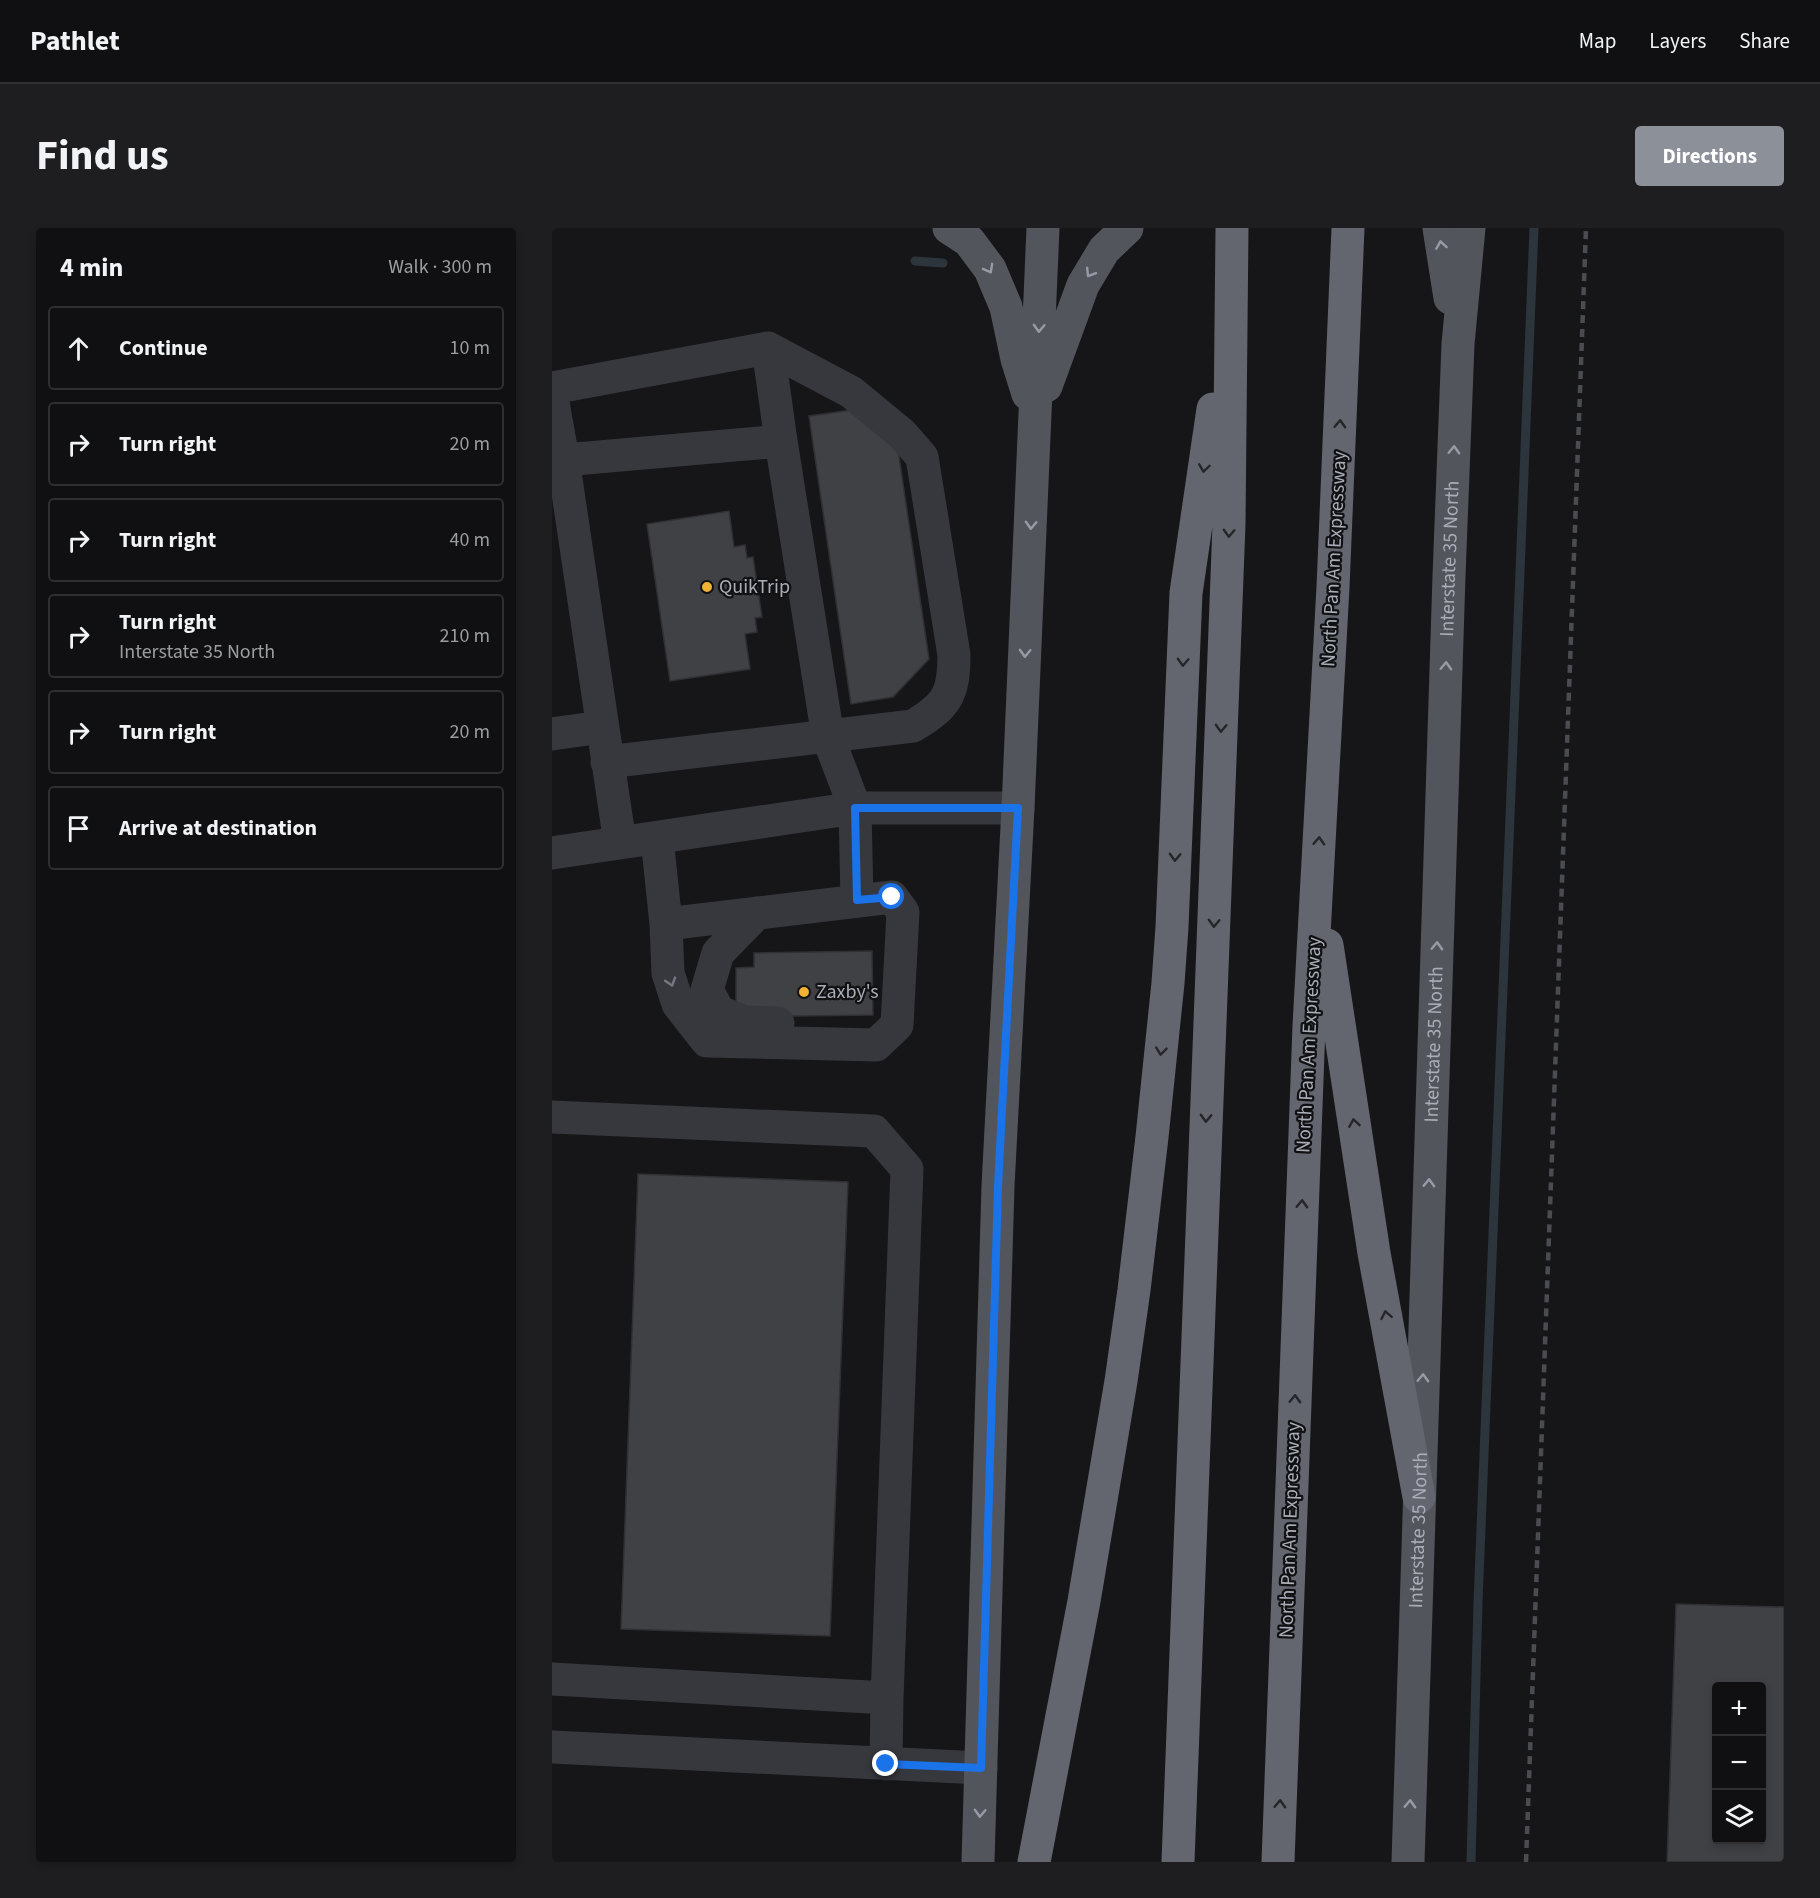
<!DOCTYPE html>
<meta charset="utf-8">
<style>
body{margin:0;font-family:"Source Sans 3",sans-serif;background:#1e1e20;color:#f1f3f6}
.controls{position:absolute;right:18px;bottom:18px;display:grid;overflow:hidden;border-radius:6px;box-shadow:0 3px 9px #0003}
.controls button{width:54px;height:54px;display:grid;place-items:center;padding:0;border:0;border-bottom:2px solid #303032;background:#101012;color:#f1f3f6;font:30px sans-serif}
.stop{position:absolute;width:18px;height:18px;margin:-14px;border:4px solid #1a73e8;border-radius:50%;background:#fff}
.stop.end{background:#1a73e8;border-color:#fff;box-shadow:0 2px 6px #0008}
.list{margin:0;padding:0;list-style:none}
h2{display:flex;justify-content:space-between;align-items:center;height:78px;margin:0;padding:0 24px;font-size:26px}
h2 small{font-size:20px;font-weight:400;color:#9c9d9f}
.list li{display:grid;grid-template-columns:39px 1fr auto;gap:18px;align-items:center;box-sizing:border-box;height:84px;margin:0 12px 12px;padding:0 12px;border:2px solid #303032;border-radius:6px}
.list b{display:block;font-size:22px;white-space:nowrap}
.list p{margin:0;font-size:20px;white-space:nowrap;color:#9c9d9f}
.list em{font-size:20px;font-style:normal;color:#9c9d9f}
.icon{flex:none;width:33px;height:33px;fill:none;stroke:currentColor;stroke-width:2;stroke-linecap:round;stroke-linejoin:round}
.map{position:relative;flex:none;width:1232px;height:1634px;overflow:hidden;border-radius:6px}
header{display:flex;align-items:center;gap:36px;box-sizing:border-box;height:84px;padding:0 30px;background:#101012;border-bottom:2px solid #303032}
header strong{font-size:28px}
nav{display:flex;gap:33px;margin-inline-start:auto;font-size:21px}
.intro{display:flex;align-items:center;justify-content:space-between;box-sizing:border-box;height:144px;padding:0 36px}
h1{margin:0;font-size:42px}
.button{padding:15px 27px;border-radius:6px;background:#8c9099;color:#fff;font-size:21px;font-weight:700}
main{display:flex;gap:36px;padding:0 36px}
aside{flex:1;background:#101012;border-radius:6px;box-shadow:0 3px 9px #0003}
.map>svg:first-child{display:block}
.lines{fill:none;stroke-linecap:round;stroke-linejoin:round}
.stream{stroke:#2c353c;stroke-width:9}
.building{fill:#404145;stroke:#303034;stroke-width:1.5;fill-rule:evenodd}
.minor{stroke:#37383d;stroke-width:33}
.major{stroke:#53555c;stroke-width:33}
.highway{stroke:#63666e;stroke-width:33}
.rail{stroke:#4a4c52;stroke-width:4.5;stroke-dasharray:8 6;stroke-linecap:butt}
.oneway{stroke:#979ba6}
.oneway2{stroke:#26262a}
.oneway3{stroke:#757881}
.route{stroke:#1a73e8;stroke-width:8}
.poi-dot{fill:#f2b134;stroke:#111113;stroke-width:2}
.labels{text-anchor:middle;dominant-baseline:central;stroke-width:4.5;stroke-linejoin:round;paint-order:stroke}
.street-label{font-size:20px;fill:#a8adb8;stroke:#111113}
.poi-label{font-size:20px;fill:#a8adb8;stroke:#111113;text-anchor:start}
</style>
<header>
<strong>Pathlet</strong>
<nav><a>Map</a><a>Layers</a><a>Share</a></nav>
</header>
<div class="intro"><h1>Find us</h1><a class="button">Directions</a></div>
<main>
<aside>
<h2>4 min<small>Walk · 300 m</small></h2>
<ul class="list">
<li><svg class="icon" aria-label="ahead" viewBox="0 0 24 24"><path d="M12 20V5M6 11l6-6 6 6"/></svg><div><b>Continue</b></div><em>10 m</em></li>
<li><svg class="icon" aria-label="right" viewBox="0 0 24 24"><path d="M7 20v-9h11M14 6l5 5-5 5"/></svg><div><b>Turn right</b></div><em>20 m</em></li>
<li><svg class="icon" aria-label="right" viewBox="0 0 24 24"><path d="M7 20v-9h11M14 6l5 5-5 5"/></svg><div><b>Turn right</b></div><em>40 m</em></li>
<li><svg class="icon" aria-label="right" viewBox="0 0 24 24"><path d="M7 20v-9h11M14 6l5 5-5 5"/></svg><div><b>Turn right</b><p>Interstate 35 North</p></div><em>210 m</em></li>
<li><svg class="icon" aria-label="right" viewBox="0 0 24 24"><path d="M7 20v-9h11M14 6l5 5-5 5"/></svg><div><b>Turn right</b></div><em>20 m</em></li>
<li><svg class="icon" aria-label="arrive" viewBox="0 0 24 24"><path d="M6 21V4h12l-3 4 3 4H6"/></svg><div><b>Arrive at destination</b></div></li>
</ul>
</aside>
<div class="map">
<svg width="1232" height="1634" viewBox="0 0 1232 1634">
<rect width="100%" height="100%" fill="#161618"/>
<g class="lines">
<!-- stream -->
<path class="stream" d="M363 33 391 35
M919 1634 926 1374 982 0"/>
</g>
<!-- building -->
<path class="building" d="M300 182 345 215 377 431 341 469 299 476 257 188Z
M177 283 182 319 193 317 195 330 201 329 210 389 203 390 205 404 193 406 198 441 118 453 95 296Z
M320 723 321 787 184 789V740L202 739V725Z
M86 946 296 954 278 1408 69 1401Z
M1124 1376 1232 1379V1634H1115ZM1164 1458H1210V1612H1164Z"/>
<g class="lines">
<!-- minor -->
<path class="minor" d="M0 160 216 120 229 213 276 509 303 580 305 672
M0 169 11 231 68 615
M0 233 229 213
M0 506 50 499
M55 534 361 498C395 478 402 466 402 427L370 229 350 206 299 164 216 120
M105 610 114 696 116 745 126 776 155 813 324 817 345 797 351 684 340 669 114 696
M0 625 303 580H466
M205 685 166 725 155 762 167 784 193 794 226 795
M0 889 322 903 355 941 335 1470 0 1451
M0 1519 429 1540
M334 1536 335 1470"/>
<!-- major -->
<g class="major">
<path d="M397 0 417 13 438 41 454 79 465 131 476 166"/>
<path d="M887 0 898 70"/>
<path d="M494 158 531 57 552 22 575 0"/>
<path d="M426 1634 446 958 466 580 491 0"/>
<path id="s1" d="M856 1634 897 348 906 116 917 0"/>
</g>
<!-- highway -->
<path class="highway" d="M775 717 822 1025 867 1269
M482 1634 532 1373 569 1153 582 1062 600 909 616 755 620 699 634 365 661 181
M626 1634 677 296 680 0
M726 1634 757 798 781 359 796 0"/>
<!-- rail -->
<path class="rail" d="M974 1634 1034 0"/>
</g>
<!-- one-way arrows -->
<defs><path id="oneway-chevron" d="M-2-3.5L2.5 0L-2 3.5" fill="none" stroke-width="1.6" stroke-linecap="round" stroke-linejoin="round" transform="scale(1.5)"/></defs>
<g class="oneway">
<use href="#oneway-chevron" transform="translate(889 17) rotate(-99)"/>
<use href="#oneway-chevron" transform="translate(437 41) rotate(61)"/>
<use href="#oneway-chevron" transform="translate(538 45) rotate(122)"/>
<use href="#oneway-chevron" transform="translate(487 100) rotate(92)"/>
<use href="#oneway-chevron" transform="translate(902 222) rotate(-88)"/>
<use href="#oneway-chevron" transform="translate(479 297) rotate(92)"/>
<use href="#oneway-chevron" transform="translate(473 425) rotate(92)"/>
<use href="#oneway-chevron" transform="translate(894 438) rotate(-88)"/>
<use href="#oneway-chevron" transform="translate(885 718) rotate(-88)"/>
<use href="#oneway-chevron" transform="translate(877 955) rotate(-88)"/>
<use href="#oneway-chevron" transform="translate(871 1150) rotate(-88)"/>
<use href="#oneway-chevron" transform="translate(858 1576) rotate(-88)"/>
<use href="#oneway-chevron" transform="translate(428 1585) rotate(92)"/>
</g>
<g class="oneway2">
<use href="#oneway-chevron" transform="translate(788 196) rotate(-88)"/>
<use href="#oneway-chevron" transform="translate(652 240) rotate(98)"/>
<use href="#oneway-chevron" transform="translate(677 305) rotate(92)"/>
<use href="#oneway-chevron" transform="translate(631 434) rotate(92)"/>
<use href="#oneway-chevron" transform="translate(669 500) rotate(92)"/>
<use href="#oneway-chevron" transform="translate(767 613) rotate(-87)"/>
<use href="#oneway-chevron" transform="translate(623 629) rotate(92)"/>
<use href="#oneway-chevron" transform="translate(662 695) rotate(92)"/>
<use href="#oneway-chevron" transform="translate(609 823) rotate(96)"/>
<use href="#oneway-chevron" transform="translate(654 890) rotate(92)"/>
<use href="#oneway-chevron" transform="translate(802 895) rotate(-99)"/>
<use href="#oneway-chevron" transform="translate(750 976) rotate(-88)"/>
<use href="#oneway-chevron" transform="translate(834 1087) rotate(-101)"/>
<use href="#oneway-chevron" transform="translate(743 1171) rotate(-88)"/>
<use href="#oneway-chevron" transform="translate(728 1576) rotate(-88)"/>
</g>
<use class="oneway3" href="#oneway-chevron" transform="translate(119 754) rotate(72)"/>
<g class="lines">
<!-- route -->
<path class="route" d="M334 1536 429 1540 446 958 466 580H303L305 672 340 669"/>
</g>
<!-- markers -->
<g class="poi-dot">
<circle cx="155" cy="359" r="6"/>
<circle cx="252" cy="764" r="6"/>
</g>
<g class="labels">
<!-- street labels -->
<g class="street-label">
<text transform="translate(782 331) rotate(-87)">North Pan Am Expressway</text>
<text stroke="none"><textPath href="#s1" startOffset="1304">Interstate 35 North</textPath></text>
<text transform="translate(757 817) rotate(-87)">North Pan Am Expressway</text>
<text stroke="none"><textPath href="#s1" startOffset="818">Interstate 35 North</textPath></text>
<text transform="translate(738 1302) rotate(-88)">North Pan Am Expressway</text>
<text stroke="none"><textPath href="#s1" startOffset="332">Interstate 35 North</textPath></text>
</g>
<!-- poi labels -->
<g class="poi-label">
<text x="167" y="359">QuikTrip</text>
<text x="264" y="764">Zaxby's</text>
</g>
</g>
</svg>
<div class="controls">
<button>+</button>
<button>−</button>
<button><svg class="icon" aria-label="layers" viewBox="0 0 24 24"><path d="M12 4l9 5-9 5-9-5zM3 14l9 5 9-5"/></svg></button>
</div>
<div class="stop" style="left:340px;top:669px"></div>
<div class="stop end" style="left:334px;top:1536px"></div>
</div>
</main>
